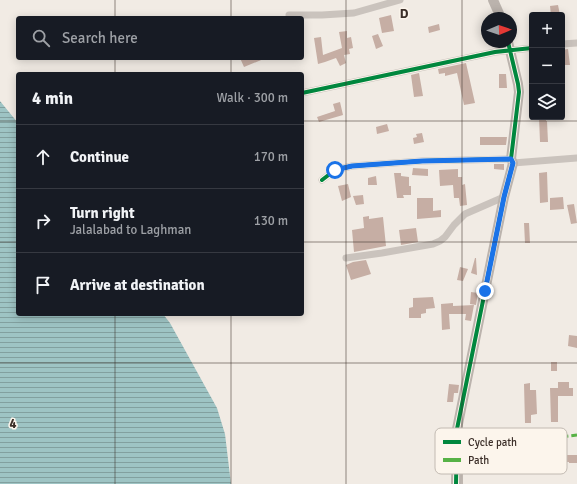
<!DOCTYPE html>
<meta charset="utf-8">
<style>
body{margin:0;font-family:Signika,sans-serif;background:#20242c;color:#f1f3f6}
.controls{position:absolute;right:12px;top:12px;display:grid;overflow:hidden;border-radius:4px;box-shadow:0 2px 10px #0003}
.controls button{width:36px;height:36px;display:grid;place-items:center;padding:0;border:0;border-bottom:1px solid #363941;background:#171b24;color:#f1f3f6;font:20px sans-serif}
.compass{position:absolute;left:481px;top:12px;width:36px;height:36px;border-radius:50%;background:#171b24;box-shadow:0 2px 10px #0003;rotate:88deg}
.stop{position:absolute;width:12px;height:12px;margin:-9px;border:3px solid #1a73e8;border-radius:50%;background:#fff}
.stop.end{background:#1a73e8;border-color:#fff;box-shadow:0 1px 4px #0008}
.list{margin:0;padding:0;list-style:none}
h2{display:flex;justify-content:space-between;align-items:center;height:52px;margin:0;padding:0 16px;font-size:17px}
h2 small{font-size:13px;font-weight:400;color:#9ea1a6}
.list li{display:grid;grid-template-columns:26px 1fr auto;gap:12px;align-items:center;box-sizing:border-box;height:64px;padding:0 16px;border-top:1px solid #363941}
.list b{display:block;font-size:15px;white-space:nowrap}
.list p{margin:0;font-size:13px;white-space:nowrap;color:#9ea1a6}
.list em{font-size:13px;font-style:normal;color:#9ea1a6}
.icon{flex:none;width:22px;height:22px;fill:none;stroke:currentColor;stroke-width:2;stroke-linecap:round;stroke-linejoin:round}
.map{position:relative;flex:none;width:577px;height:484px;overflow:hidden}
.search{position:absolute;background:#171b24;box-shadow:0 2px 10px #0003;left:16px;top:16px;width:288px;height:44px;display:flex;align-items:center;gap:10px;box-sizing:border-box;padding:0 14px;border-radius:4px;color:#9ea1a6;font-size:15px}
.panel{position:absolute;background:#171b24;box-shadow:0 2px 10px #0003;left:16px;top:72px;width:288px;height:244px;border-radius:4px}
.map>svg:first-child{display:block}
.water{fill:url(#water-rules)}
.building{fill:#c6aea4}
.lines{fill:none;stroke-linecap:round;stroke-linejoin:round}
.street{stroke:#cac3bd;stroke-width:7}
.secondary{stroke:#bbb3ad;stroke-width:10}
.quiet{stroke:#57b246;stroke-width:3;stroke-dasharray:6 3;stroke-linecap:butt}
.cycleway-casing{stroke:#fcf5ec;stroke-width:6}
.cycleway{stroke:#00873e;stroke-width:4}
.route{stroke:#1a73e8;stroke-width:5}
.grid{fill:none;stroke:#3c2f29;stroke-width:1;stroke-opacity:0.55}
.key{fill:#fcf5ec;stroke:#c2bab2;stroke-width:1}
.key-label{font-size:11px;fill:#3c2f29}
.grid-label{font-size:13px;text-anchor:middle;font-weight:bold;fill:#3c2f29;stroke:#fcf5ec;stroke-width:3;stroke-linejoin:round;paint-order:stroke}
</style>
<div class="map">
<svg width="577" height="484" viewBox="0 0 577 484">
<defs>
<pattern id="water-rules" width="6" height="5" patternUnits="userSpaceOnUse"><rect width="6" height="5" fill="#9ec4c4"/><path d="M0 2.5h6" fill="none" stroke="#82a09f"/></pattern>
</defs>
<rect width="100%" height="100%" fill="#f1ebe4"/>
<!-- water -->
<path class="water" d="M0 101 18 123V314H163L170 323 217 408 225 434 231 484H0Z"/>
<!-- building -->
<path class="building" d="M558 5 560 15H551L550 6Z
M391 15 394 31 382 33 379 18Z
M439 24 440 30 429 33 428 27Z
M347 31V38L351 37 353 48 349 49 350 54 344 55 346 63 340 66 336 58 325 62 318 64 314 38 321 37 323 55 342 48 339 32Z
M378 34 383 46 376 49 372 36Z
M568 49 570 65H563L562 50Z
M240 58H266L244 67Z
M466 63 475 103 464 105 457 73 445 76V73L439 74 438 69Z
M419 73 423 96 414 97 411 75Z
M499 74H506L507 88H499Z
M340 102 343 115 319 122 317 117 335 111 333 104Z
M539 117H546V121H547L548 142H540Z
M387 124 389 131 377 134 376 127Z
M422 133 424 142 414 144 413 138 417 137 416 134Z
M480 137H507L506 145H480Z
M494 164H504V170L494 169Z
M413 168 428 169V176L412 175Z
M458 169V177H462V185L465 184 467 205 460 206 459 198H454L453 185 440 186 439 170Z
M547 172 548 202 540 203 539 173Z
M394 173H401V176L409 177V186H411V195H403L404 198H397Z
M376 176 377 185H368V178Z
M348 184 351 197 342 201 338 186Z
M363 195 364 204 356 205 353 196Z
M563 197 564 209 550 210V198Z
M417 198H433V211L441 210V217L417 219Z
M574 204 577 223 571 224 567 205Z
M369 216V219L383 217 386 246 354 252 352 230 364 228 363 217Z
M524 223H529L530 243H525Z
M416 228 418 242 401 245 399 230Z
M475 258H476L477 275 471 273Z
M366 260 371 274 351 280 346 265 353 262Z
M460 267 468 269 463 281 457 280Z
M471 292 478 293 476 305 470 304Z
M433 297 435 308 426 309V313L421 314V318H409V308L413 307V298Z
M453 303V306L474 305 471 321 465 320 466 314H449L450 329 442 330 441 304Z
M569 335 577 336V348L568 346Z
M551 362H557V371H551Z
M558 382H569V388H573V396H558V422H551L550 388H558Z
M530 383V390H536L537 414 531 415V423H525L524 384Z
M449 384 459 385 458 393H454L453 402H447Z
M543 455H577V463H569V462H543Z"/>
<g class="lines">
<!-- street -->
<path class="street" d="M289 15H322L354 13 400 0
M562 44 577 43
M302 93 495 52 532 48
M513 163 577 158
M322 180 335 170 352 166 422 161 511 159
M346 258 382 253 433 244 440 241 445 237 454 225 465 214 504 197"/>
<!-- secondary -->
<path class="secondary" d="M493 0 501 18
M456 484 457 429 504 197 513 163 511 159 519 92 518 84 508 42"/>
<!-- quiet -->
<path class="quiet" d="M456 455 527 441 577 435"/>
<defs>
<path id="cycleway" d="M302 93 495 52 532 48
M322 180 335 170 352 166 422 161 511 159
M456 484 457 429 504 197 513 163 511 159 519 92 518 84 508 42"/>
</defs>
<!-- cycleway casing -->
<use href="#cycleway" class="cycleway-casing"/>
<!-- cycleway -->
<use href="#cycleway" class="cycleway"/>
</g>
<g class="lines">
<!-- route -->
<path class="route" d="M335 170 352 166 422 161 511 159 513 163 504 197 485 291"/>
</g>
<!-- grid -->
<path class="grid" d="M115 0V18M231 0V18M346 0V484M462 0V484M115 58V74M231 58V74M0 121H18M302 121H577M0 242H18M302 242H577M115 314V484M231 314V484M0 363H577"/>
<!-- legend -->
<rect x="435" y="428" width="132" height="46" rx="6" class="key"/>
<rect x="443" y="440" width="18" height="4" fill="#00873e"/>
<rect x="443" y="458" width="18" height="4" fill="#57b246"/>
<g class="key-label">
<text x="468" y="446">Cycle path</text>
<text x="468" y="464">Path</text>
</g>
<g class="grid-label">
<text x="404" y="18">D</text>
<text x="13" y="428">4</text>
</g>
</svg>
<div class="controls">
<button>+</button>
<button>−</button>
<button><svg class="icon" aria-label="layers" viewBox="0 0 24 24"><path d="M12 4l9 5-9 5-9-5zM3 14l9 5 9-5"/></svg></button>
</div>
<svg class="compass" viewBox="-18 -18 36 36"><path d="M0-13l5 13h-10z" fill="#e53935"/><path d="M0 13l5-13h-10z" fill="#9ea1a6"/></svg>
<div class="stop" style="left:335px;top:170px"></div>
<div class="stop end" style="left:485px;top:291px"></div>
<div class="search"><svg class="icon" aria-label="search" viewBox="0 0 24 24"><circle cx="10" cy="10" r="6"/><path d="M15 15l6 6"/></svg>Search here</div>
<section class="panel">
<h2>4 min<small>Walk · 300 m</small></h2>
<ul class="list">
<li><svg class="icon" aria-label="ahead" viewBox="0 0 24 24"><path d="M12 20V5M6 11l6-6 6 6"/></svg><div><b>Continue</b></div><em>170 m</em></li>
<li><svg class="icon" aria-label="right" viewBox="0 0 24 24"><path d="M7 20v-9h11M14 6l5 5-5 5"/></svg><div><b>Turn right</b><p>Jalalabad to Laghman</p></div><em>130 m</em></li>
<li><svg class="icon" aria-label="arrive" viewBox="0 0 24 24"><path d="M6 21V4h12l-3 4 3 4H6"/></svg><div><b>Arrive at destination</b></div></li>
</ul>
</section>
</div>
